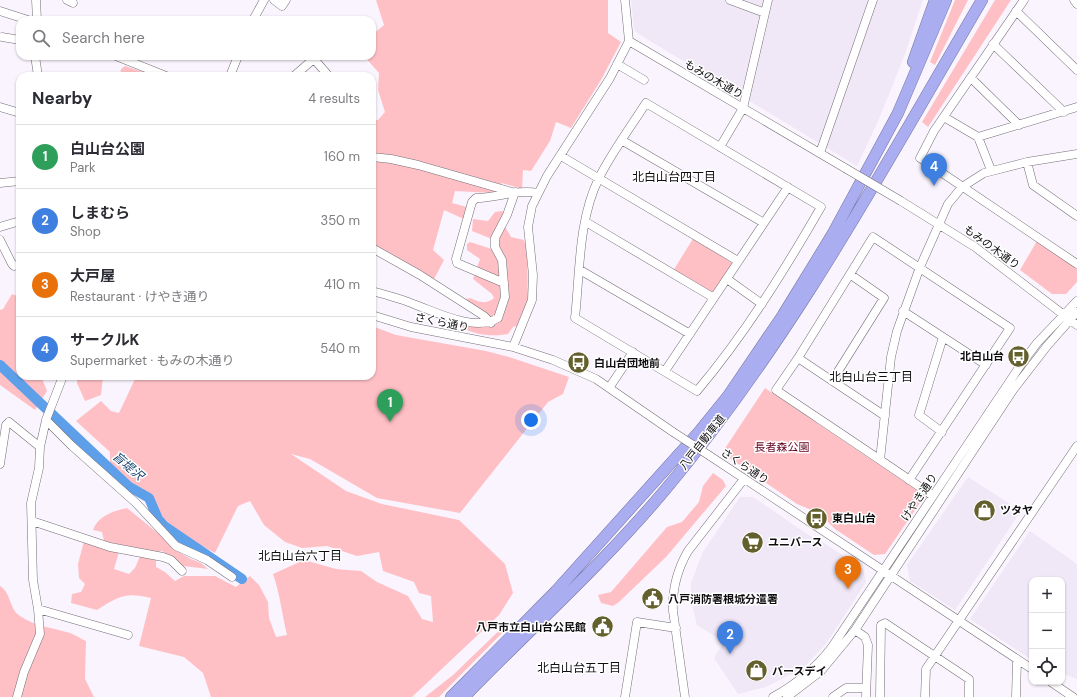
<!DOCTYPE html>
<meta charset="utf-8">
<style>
body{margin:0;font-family:"DM Sans","Noto Sans JP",sans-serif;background:#f2f2f3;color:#2b2b33}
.controls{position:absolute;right:12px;bottom:12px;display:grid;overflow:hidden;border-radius:8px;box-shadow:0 1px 3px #0004}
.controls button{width:36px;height:36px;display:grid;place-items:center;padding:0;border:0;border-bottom:1px solid #e1e1e2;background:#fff;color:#2b2b33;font:20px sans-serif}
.you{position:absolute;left:531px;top:420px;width:14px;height:14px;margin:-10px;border:3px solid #fff;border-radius:50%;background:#1a73e8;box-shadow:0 0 0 6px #1a73e833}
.badge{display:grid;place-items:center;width:26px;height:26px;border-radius:50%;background:#64602d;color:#fff;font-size:13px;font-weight:700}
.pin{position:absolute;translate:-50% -33px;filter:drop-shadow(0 1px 2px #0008)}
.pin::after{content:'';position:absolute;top:21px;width:14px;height:12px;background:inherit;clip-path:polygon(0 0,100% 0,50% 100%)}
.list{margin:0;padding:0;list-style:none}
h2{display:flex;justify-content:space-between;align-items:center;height:52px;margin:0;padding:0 16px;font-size:17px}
h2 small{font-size:13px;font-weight:400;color:#7c7c81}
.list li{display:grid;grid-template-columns:26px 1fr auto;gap:12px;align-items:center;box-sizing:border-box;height:64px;padding:0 16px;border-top:1px solid #e1e1e2}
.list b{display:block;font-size:15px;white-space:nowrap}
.list p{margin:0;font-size:13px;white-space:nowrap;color:#7c7c81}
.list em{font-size:13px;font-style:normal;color:#7c7c81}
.icon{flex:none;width:22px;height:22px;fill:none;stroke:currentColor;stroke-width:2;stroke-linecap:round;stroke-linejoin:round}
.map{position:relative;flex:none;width:1077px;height:697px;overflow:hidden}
.search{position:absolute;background:#fff;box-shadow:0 1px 3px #0004;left:16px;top:16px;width:360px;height:44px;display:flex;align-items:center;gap:10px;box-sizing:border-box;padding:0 14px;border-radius:12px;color:#7c7c81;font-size:15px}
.panel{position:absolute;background:#fff;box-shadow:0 1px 3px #0004;left:16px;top:72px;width:360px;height:308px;border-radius:12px}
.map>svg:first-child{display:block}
.built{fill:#f0e7f7}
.green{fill:#ffc0c5}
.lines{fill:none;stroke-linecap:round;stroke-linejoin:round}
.river{stroke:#5da0e9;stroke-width:10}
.minor-casing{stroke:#746e77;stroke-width:9}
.highway-casing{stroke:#7475a2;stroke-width:12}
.minor{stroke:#fff;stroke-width:8}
.highway{stroke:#aaadf0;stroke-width:11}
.minor-bridge-casing{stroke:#746e77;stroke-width:9;stroke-linecap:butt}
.minor-bridge{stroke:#fff;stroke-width:8}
.labels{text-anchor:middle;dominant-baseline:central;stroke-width:3;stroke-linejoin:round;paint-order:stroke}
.street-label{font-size:11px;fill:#0f0d10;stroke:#fff}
.poi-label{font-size:11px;font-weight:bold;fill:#0f0d10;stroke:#fff;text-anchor:start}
.park-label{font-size:11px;fill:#630220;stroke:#fff}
.neighbourhood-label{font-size:12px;fill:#0f0d10;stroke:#fff}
.water-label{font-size:12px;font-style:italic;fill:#124170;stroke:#fff}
</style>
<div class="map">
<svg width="1077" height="697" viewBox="0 0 1077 697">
<rect width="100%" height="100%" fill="#faf4fe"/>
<!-- built -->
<path class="built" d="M631 0H923L905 54 879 119 857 166 637 33 634 29Z
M968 477 1021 511 955 610 910 581 907 565Z
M740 497H753L816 540 824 543 863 569 866 582 826 644 804 667 794 675 791 674 766 687 738 694 714 658 724 642 697 625 691 601V583L703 552Z
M1030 531 1077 564V679L1062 673V580H1032V660L970 619Z"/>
<!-- green -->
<path class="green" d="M376 0H608V33L621 42 601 80 571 128 556 122 550 141 531 171 523 170 522 189 502 183 492 193 455 191 452 203 467 207 464 219 444 210 433 250 444 260 433 281 372 244V120H378L385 112 378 90 379 73 364 56H372V35L384 25Z
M955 0H968L935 65 930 62Z
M995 0H1011L928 127 922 122Z
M125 66 146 73 147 76H120L121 69Z
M502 211 505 213 504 225 511 237 524 240 527 249 528 299 517 326 513 327 508 334C493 337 474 335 461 327L462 325H489L465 302 466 299 470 298C479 302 485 305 494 298L492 294 473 279 480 259 467 250V244L470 242 495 250 492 239 472 231 473 219 488 221 495 212Z
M694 237 734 264 714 293H712L673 271Z
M1037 241 1077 267V282L1066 294H1052L1020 270Z
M12 294 20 297V376H41L47 391 35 410 0 385V310L3 309Z
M372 326 396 335 486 351 509 357 569 377 563 394 548 402 460 513 377 498 310 459 291 454 346 491 382 504 459 520 505 564 513 593 499 615 412 697H211L203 673 184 657 139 646 151 598C126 592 119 596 97 610L71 603 72 594 81 592 85 584 79 578 78 564 84 541 119 552 114 569 129 574 135 568 140 556 156 559V567L165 572 175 581 184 576H215L236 587 250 576 259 585 268 602 269 618 276 637 287 635C282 615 280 594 273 574L304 560 336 569 361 571 377 582 408 596 422 619 433 622 431 596 419 593 414 582 383 571 379 552 357 556 327 546 302 548 285 542 264 525 250 501 238 506 215 553 190 540 165 522 153 499 143 489 127 481 110 465V452L76 421 101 401 111 411 119 413 135 379V376H372Z
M77 376H103L101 395 85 401 77 383Z
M765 388 923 494 924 497 885 554 874 555 835 529 825 519 809 509 797 504 722 453Z
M713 473 723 480 726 486 666 557 619 602 613 606 601 603 598 595 611 592 667 527 682 522 699 502 703 486Z
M127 508 165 539 173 549 191 559 201 563 208 569 183 566 162 551 154 553 104 541 102 532 93 530C98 516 113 511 127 508Z
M0 586C11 592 9 609 20 616 34 626 50 627 66 632 73 633 79 638 86 641L85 679 94 697H0Z
M507 623 505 630 439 697H425L453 675Z"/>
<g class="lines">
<!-- river -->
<path class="river" d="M0 365 128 486 149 498 158 519 164 526 242 579"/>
<defs>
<path id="minor" d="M36 0 37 20
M67 0 73 3
M274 0 282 6 286 0
M730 0 765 13
M1024 0 934 131 920 158 1077 264
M1074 0 1077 4
M0 11 28 20
M1016 11 1077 70
M253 20 264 0
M2 37 20 40
M629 41 845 168
M993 44 1064 112
M35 56 38 76
M116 56 166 76
M314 59 327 74
M617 64 644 80
M230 76 238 56
M294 76 317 56
M971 78 1019 125
M646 103 821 207C784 271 745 334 697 391L575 318C580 273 578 220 599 178 612 152 630 128 646 103Z
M0 107 20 113
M944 117 978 137 991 170
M978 137 1077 107
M623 141 764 223
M720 147 743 108 768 0
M820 153 873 0
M561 156 738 261
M372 157 391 159 418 165 512 192
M1027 162 1033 185 1077 216
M0 183 20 181
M901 201 975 247 1077 325
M586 222 714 298
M0 227 20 221
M0 240 12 264 14 266 20 264
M372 248 420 275 484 316 491 323
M580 270 690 334
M727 279 762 304
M504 283 457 263 456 259 472 202 476 198C497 198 517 189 538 193
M372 291C387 295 402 299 416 305 438 313 475 332 498 318L505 297 502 260 495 247V238L507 215 515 192
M903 311 986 365
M372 315 411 327 513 347 553 360 596 379 673 432
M513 347 532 300 533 275 528 227 532 206 547 176 610 78 629 41 625 0
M798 358 885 416
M665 371 788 187
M832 381 884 298 851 275
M609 388 633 352
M46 420 72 446 136 503 176 546 207 560 232 577
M942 432 919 415 943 337
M710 456 1032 669
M880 460 891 357 897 331 920 267 948 204 962 187 984 173 1027 162 1077 154
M0 464 6 425 9 422 40 447
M909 480 1010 328 873 237 798 358 776 390C828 425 881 460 933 496
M32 521 110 547 163 557 171 560 182 571
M38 609 128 635
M855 630 865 637 868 645 866 697
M1051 682 1073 697
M17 697 24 672 40 634 38 609 33 580 31 503 39 468 40 447 46 420 63 376
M625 697 637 622 676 628
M685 697 673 611C672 589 677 570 688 551L744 479
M773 697C797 684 816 668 832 647L1022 363 1037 343 1077 301
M787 697 821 671 855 630 1013 390 1047 346 1077 312
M833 697 846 688H866
M880 697 881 625 885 623 969 679V697
M925 697 926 669 1077 446
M1016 697 1017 660"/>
<path id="highway" d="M913 62 935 0
M451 697 556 591 698 433 728 396 783 315 832 235 898 113 946 0
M464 697C531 628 603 564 665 490 791 340 884 167 982 0"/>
</defs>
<!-- minor casing -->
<use href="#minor" class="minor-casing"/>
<!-- highway casing -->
<use href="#highway" class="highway-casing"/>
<!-- minor -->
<use href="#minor" class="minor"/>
<!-- highway -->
<use href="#highway" class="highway"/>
<defs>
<path id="minor-bridge" d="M845 168 901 201
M673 432 710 456"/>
</defs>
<!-- minor-bridge casing -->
<use href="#minor-bridge" class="minor-bridge-casing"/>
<!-- minor-bridge -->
<use href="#minor-bridge" class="minor-bridge"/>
</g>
<!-- icons -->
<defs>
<symbol id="bus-disc" viewBox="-11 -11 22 22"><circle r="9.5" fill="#64602d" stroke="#fff"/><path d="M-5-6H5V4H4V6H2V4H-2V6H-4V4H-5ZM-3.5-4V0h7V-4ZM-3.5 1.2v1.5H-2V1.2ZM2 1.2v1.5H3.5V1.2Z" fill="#fff"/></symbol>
<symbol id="shop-disc" viewBox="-11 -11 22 22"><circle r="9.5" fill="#64602d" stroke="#fff"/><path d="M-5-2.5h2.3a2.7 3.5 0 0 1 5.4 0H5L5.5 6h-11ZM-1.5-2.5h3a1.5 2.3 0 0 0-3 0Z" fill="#fff"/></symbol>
<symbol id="supermarket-disc" viewBox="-11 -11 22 22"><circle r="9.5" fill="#64602d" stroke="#fff"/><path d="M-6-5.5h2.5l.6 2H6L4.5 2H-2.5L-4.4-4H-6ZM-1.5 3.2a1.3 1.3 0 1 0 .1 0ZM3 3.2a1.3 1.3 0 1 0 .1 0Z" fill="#fff"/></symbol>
<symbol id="civic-disc" viewBox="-11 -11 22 22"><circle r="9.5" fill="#64602d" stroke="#fff"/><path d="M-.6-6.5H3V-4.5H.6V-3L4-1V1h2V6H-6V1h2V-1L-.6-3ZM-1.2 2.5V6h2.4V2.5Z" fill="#fff"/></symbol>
</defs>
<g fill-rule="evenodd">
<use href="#bus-disc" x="1006" y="344" width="25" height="25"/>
<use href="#bus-disc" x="566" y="350" width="25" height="25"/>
<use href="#shop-disc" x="972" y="498" width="25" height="25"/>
<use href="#bus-disc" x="804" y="506" width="25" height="25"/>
<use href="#supermarket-disc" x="740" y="530" width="25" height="25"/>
<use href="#civic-disc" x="640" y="586" width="25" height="25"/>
<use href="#civic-disc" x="590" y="614" width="25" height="25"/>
<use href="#shop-disc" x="744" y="658" width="25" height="25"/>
</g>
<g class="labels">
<!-- street labels -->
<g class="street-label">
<text transform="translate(714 79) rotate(30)">もみの木通り</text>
<text transform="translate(992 247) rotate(36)">もみの木通り</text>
<text transform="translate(442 322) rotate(12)">さくら通り</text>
<text transform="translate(702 442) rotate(-52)">八戸自動車道</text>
<text transform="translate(745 466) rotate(34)">さくら通り</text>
<text transform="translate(919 497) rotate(-56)">けやき通り</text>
</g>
<!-- poi labels -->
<g class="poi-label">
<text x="1004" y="356" text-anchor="end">北白山台</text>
<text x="594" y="363">白山台団地前</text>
<text x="1000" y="510">ツタヤ</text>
<text x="832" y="518">東白山台</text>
<text x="768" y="542">ユニバース</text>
<text x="668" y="599">八戸消防署根城分遣署</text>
<text x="586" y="627" text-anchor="end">八戸市立白山台公民館</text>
<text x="772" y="671">バースデイ</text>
</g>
<!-- park labels -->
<g class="park-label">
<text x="782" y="447">長者森公園</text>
</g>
<!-- neighbourhood labels -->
<g class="neighbourhood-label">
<text x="674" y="177">北白山台四丁目</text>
<text x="871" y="377">北白山台三丁目</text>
<text x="300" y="556">北白山台六丁目</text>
<text x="579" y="668">北白山台五丁目</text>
</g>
<!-- water labels -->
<g class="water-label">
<text transform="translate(128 466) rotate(40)">盲堤沢</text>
</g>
</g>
</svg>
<div class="controls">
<button>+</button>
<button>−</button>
<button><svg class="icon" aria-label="locate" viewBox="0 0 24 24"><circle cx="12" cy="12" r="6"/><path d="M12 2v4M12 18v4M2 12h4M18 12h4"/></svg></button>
</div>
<div class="you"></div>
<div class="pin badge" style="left:390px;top:422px;background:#2e9e5b">1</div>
<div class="pin badge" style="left:730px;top:654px;background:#3f7fe0">2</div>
<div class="pin badge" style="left:848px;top:589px;background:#e8710a">3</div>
<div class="pin badge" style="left:934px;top:186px;background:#3f7fe0">4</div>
<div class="search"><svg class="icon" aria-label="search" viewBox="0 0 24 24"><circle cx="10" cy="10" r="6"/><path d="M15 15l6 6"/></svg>Search here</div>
<section class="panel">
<h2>Nearby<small>4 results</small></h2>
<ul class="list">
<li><span class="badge" style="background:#2e9e5b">1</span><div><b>白山台公園</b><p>Park</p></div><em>160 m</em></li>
<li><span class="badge" style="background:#3f7fe0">2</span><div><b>しまむら</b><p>Shop</p></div><em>350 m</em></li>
<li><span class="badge" style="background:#e8710a">3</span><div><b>大戸屋</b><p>Restaurant · けやき通り</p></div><em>410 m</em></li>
<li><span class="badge" style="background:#3f7fe0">4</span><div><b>サークルK</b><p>Supermarket · もみの木通り</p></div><em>540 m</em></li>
</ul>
</section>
</div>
